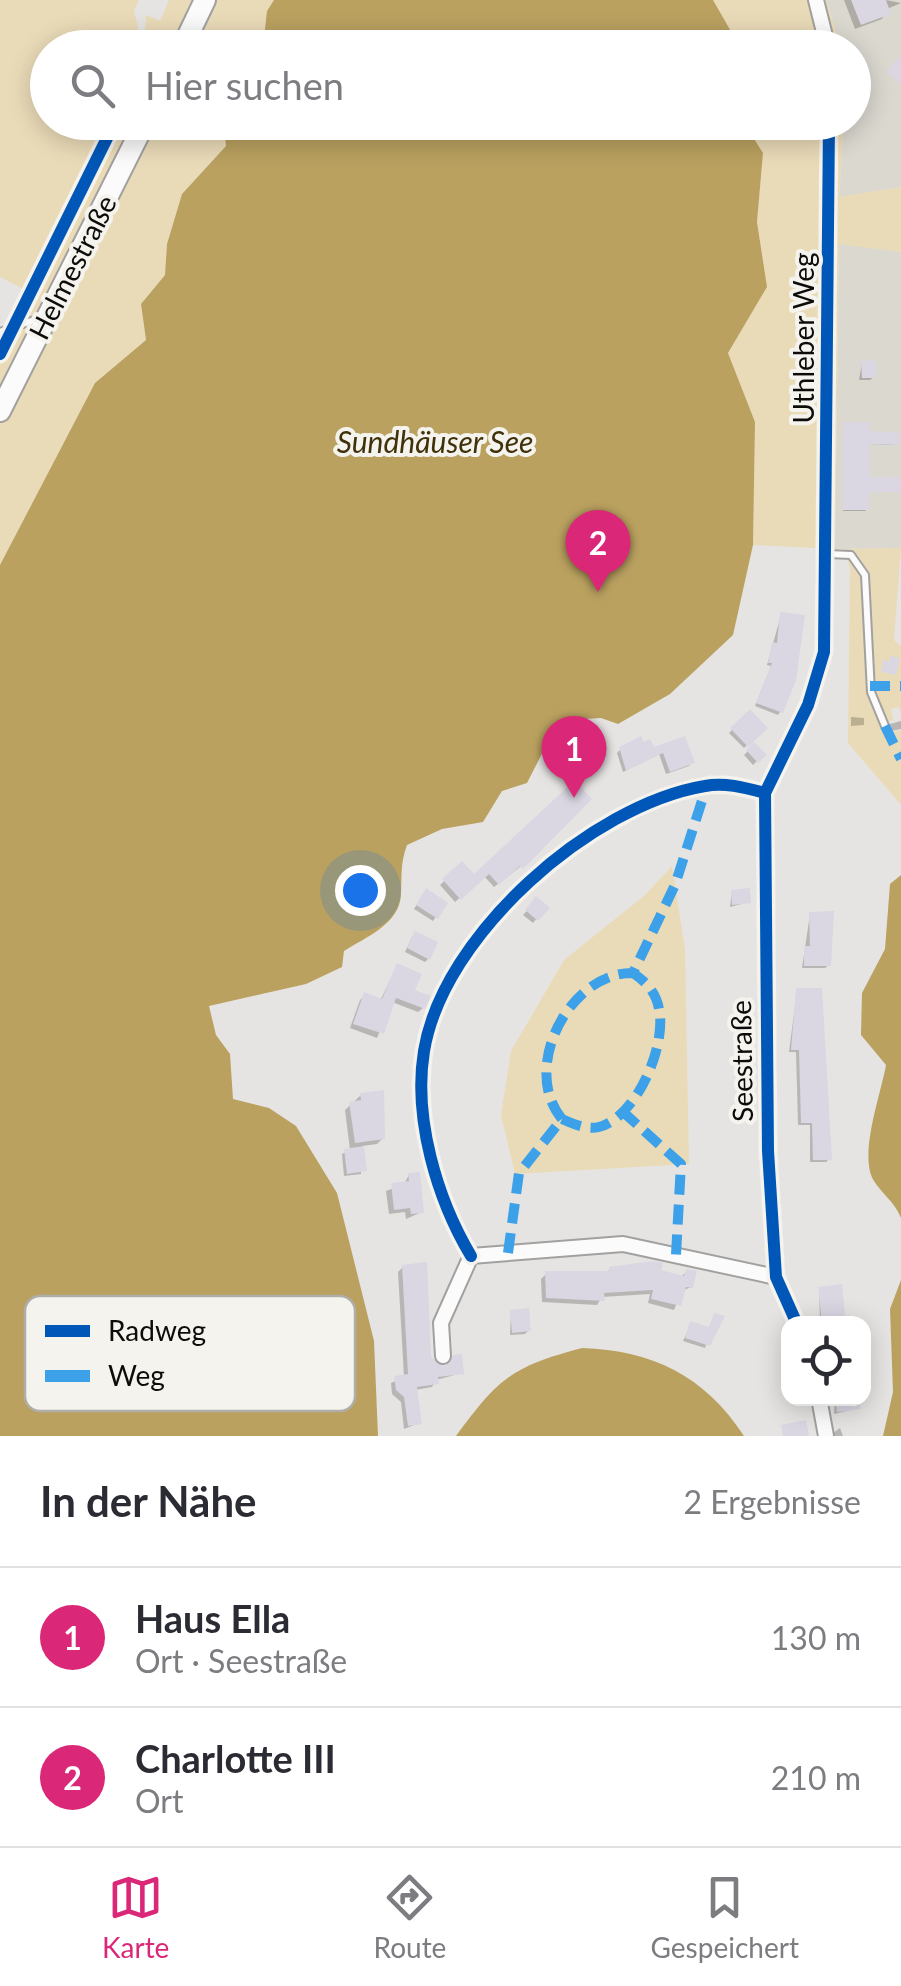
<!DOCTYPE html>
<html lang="de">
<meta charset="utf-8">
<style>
body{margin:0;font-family:Lato,sans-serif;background:#f2f2f3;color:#2b2b33}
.controls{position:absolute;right:30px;bottom:30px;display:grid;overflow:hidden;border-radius:20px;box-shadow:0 5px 25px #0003}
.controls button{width:90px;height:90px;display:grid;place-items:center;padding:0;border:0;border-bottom:2px solid #e1e1e2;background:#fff;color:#2b2b33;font:50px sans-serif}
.you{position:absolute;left:360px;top:890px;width:35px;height:35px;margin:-25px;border:8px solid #fff;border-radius:50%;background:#1a73e8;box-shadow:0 0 0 15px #1a73e833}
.badge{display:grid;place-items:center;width:65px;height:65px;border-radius:50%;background:#db2777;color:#fff;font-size:32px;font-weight:700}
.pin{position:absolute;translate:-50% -82px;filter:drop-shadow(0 2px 5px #0008)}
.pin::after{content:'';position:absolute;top:52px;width:35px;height:30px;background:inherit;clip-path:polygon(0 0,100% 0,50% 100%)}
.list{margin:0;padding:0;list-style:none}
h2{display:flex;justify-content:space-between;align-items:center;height:130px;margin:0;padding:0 40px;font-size:42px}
h2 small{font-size:32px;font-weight:400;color:#7c7c81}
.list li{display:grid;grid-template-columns:65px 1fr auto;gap:30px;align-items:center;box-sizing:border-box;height:140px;padding:0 40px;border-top:2px solid #e1e1e2}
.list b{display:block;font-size:38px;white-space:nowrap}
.list p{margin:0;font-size:32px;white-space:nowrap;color:#7c7c81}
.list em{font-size:32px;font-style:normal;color:#7c7c81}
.icon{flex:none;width:55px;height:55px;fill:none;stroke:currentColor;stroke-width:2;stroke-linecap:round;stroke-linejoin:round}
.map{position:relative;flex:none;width:901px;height:1436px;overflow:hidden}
.search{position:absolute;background:#fff;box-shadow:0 5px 25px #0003;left:30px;right:30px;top:30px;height:110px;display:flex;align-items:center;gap:25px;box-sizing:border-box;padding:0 35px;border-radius:55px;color:#7c7c81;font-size:38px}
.sheet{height:410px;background:#fff}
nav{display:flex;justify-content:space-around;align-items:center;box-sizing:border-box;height:140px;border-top:2px solid #e1e1e2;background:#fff;font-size:28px;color:#7c7c81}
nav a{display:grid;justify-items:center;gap:5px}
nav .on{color:#db2777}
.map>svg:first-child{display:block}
.built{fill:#dbd8d0}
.green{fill:#eadbb8}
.water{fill:#baa160}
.shadow{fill:#0003}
.building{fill:#dad6e2}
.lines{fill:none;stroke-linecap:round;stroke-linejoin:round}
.service-casing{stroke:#a2a19f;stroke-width:10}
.minor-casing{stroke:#a2a19f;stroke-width:18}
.primary-casing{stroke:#a2a19f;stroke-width:24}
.service{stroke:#fbfbfb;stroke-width:6}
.minor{stroke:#fbfbfb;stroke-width:14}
.primary{stroke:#fbfbfb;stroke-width:20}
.quiet{stroke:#3ca1e9;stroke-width:10;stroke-dasharray:20 10;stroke-linecap:butt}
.cycleway-casing{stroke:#f5f3ed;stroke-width:19}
.cycleway{stroke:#0057b8;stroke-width:12}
.labels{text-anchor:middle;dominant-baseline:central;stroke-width:8;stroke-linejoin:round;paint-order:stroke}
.street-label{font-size:28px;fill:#0d0c0a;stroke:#f5f3ed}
.water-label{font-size:30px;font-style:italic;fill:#40310a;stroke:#f5f3ed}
.key{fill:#f5f3ed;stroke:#afaea9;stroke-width:2.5}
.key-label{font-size:28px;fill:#0d0c0a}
</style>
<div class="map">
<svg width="901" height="1436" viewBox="0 0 901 1436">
<rect width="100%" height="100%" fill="#e6e4e2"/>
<!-- built -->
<path class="built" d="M826 0H901V187L839 198 844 123 854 122V48L841 47Z
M839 243 901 252V548L835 549Z"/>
<!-- green -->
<path class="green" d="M0 0H139L134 10 142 47 48 48V122L224 123 226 146 182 194 167 244 165 275 141 304 146 340 95 383 0 565V344L27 291 0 277Z
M169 0H274L267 11 263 47 144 48 146 15 160 21Z
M713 0H826L841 47H740Z
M744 123H844L839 197 901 187V252L839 244 835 549 753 545 755 422 728 353 767 287 757 222 763 154Z
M901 548 894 640 901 646V715L899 707 891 709 893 720 889 721 891 732 901 730V805L848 743 850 567 844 549Z
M672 866 685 949 689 1164 515 1174 501 1115 511 1051 564 960 645 895Z"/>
<!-- water -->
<path class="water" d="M274 0H713L740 47H263L267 11Z
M224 123H744L763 153 757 222 767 287 728 353 755 422 753 545 733 635 670 694 618 724 601 718 566 720 551 736 527 783 502 791 483 822 442 829 407 845C400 864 402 876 401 894 400 924 366 937 344 951L342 967 306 984 209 1006 216 1035 230 1054 233 1099 269 1108 296 1126 337 1193 374 1341 378 1436H0V565L95 383 146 340 141 304 165 275 167 244 182 194 226 146Z
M901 875V1218C894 1201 883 1195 874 1181 858 1156 881 1094 886 1065L861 1035 862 993 885 949 890 884Z
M901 1280V1436H883L893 1392 890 1309Z
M582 1348C652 1350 705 1376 744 1436H456C499 1378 511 1367 582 1348Z"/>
<!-- shadow -->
<path class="shadow" d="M844 0H870L872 6 886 0 901 3 887 9 882 19 855 29Z
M862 363 874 377 870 380H859Z
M844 424 895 445 867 444V479H901V492H867L866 511H843Z
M781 615 780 712 778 715 755 706 771 666 767 665Z
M750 712 765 728 744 748 729 733Z
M851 717 864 718V725L851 726Z
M901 721V729L891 731 890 724Z
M684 739 692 762 689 766 666 774 659 754 623 772 617 753 621 749 653 750Z
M754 745 763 755 753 765 744 755Z
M534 856 494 887 484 876 455 902 440 885 462 865 473 878Z
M732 892 749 902 730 907Z
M423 895 445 903 433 921 414 909Z
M537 900 546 908 533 923 523 915Z
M810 914 829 965 825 968H802Z
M412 937 428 959 425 962 405 952Z
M397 966 423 1008 418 1012 392 1002 377 1038 350 1028 360 1000 365 995 380 1001Z
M797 990 829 1159 826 1162H810V1125H798L796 1052H789Z
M361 1095 383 1138 377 1144 362 1146 361 1174 344 1176 342 1154 350 1150 345 1110Z
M409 1175 422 1212 406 1219 405 1212 389 1214 386 1191 404 1184Z
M403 1267 429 1358 444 1369 462 1373 436 1380 432 1387 415 1390 419 1423 404 1429 401 1402 392 1394 391 1383 404 1377 398 1272Z
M610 1269 682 1276 687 1271 691 1287 682 1291 674 1310 648 1303 650 1294 602 1297 597 1305 542 1302 541 1279 546 1274H605Z
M819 1289 845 1324H820Z
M511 1312 529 1330 525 1334 510 1335Z
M715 1316 705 1348 683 1341 691 1324 708 1329Z
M835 1398 858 1408 834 1414Z
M840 1428 843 1436H833V1433Z"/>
<!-- building -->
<path class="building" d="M851 0H886L891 14 861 25Z
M901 55V85L886 72Z
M876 360V378H862L861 361Z
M843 422H870V431L899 433V445L870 444V477H901V492H870L869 510H843Z
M780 612 805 615 796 680 783 713 756 703 772 663H768L772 642 777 643Z
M890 656 900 658 896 675 881 672 883 660 890 661Z
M750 709 768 728 748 747 730 728Z
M641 736 644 742 650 739 654 747 685 736 695 763 670 772 663 753 626 771 619 747Z
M754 742 767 755 758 763 746 750Z
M575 780 592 799 523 869 520 866 499 885 489 874 461 900 442 879 462 861 474 874Z
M426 888 448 903 438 919 416 905Z
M750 888 751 903 732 905 731 890Z
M536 896 550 908 538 921 525 910Z
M834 911 831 966H804V946H810L809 912Z
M415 931 438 942 430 960 407 948Z
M397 963 422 974 415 990 431 996 425 1009 396 998 384 1034 353 1024 364 992 382 999Z
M796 988H822L832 1160H813L812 1123H801L799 1050H791Z
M384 1090 385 1139 355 1143 349 1102 361 1100 360 1093Z
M364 1146 367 1171 347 1174 344 1149Z
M420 1172 424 1213 411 1214 410 1208 394 1210 391 1183 409 1181 408 1173Z
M653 1261 663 1263 661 1270 684 1276 686 1269 697 1271 693 1288 686 1287 681 1306 651 1299 653 1290 604 1293 605 1301 546 1298 545 1271H609V1267Z
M427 1262 431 1357 445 1366 454 1355 462 1354 464 1374 438 1377 439 1384 417 1387 422 1424 408 1426 404 1397 396 1390 394 1376 408 1374 402 1265Z
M842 1284 846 1324H822L818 1287Z
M529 1308 531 1331 512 1333 510 1310Z
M714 1313 725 1316 710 1346 685 1338 690 1321 709 1327Z
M835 1398H859L861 1409 837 1412Z
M806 1420 809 1436H783L781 1425Z"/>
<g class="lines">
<defs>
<path id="service" d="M0 332 40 318
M828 554 851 555 865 575 871 692 885 726"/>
<path id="minor" d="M816 0 828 48
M471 1256C437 1199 413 1118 424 1051 443 935 591 805 705 786 725 782 746 788 765 793
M797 1324 776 1277 768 1151 765 793 808 705 824 652 829 122
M443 1356 441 1323 471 1256 623 1244 776 1277
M819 1398 826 1436"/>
<path id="primary" d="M182 48 205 0
M0 411 145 122"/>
</defs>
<!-- service casing -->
<use href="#service" class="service-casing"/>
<!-- minor casing -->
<use href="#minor" class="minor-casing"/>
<!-- primary casing -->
<use href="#primary" class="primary-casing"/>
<!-- service -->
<use href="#service" class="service"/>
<!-- minor -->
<use href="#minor" class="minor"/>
<!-- primary -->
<use href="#primary" class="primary"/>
<!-- quiet -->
<path class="quiet" d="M870 686H901
M885 726 901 759
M622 1111 681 1164 676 1255
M562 1119C573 1124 587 1130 599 1127 637 1117 667 1045 659 1009 656 992 646 982 633 973
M508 1253 519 1173 562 1119C520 1069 569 972 633 973L675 885 707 785"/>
<defs>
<path id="cycleway" d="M0 354 115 122
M471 1256C437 1199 413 1118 424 1051 443 935 591 805 705 786 725 782 746 788 765 793
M797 1324 776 1277 768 1151 765 793 808 705 824 652 829 122"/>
</defs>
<!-- cycleway casing -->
<use href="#cycleway" class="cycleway-casing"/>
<!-- cycleway -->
<use href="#cycleway" class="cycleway"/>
</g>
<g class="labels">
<!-- street labels -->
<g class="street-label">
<text transform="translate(72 267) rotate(-63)">Helmestraße</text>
<text transform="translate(803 338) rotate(-90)">Uthleber Weg</text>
<text transform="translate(741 1061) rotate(-91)">Seestraße</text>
</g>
<!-- water labels -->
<g class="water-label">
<text x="435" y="441">Sundhäuser See</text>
</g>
</g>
<!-- legend -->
<rect x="25" y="1296" width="330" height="115" rx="15" class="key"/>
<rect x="45" y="1325" width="45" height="12" fill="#0057b8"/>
<rect x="45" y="1370" width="45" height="12" fill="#3ca1e9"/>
<g class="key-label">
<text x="108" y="1341">Radweg</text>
<text x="108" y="1386">Weg</text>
</g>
</svg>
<div class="controls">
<button><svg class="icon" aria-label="locate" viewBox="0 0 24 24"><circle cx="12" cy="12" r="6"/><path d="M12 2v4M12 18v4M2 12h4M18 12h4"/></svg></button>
</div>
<div class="you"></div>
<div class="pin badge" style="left:574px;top:798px">1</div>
<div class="pin badge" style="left:598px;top:592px">2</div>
<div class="search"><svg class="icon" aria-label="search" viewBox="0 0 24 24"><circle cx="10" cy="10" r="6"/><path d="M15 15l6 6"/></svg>Hier suchen</div>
</div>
<section class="sheet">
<h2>In der Nähe<small>2 Ergebnisse</small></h2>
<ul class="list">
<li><span class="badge">1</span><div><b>Haus Ella</b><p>Ort · Seestraße</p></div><em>130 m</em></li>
<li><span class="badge">2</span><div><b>Charlotte III</b><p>Ort</p></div><em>210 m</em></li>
</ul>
</section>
<nav>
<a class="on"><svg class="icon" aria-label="map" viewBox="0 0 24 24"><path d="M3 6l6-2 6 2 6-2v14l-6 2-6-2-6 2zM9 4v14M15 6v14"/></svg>Karte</a>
<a><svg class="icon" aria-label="directions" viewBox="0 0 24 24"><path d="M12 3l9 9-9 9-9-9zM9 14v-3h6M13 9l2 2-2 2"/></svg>Route</a>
<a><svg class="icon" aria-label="saved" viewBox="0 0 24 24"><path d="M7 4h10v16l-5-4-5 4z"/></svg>Gespeichert</a>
</nav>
